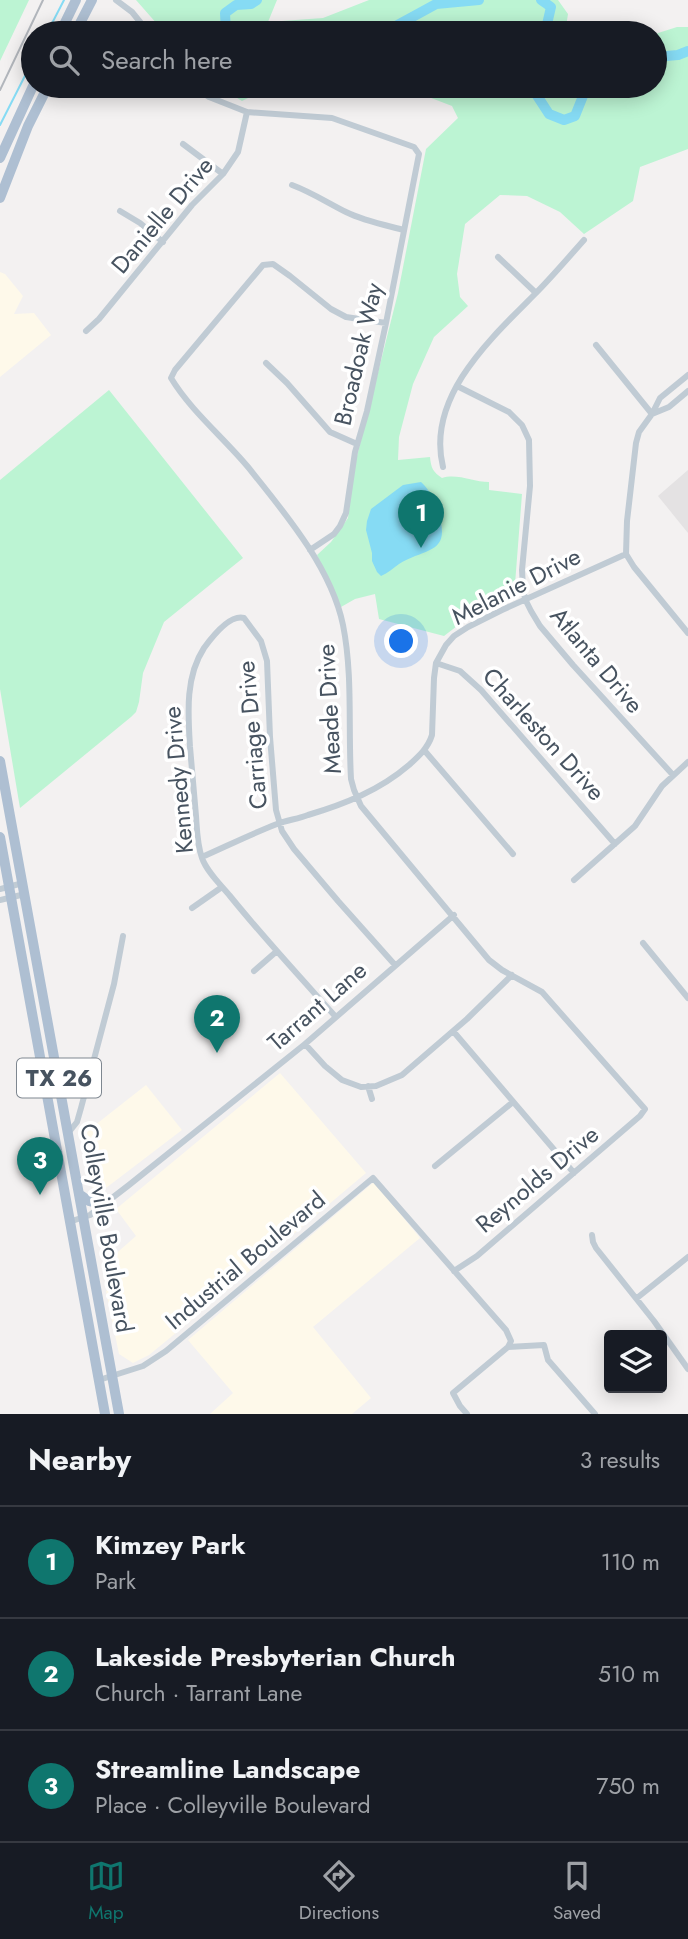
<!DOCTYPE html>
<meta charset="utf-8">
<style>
body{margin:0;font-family:Jost,sans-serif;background:#242831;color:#f1f3f6}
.controls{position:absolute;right:21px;bottom:21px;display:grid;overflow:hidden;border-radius:7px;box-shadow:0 4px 18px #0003}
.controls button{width:63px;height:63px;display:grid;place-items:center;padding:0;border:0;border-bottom:2px solid #363941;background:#171b24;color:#f1f3f6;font:35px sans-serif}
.you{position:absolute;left:402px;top:642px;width:24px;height:24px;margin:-18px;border:5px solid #fff;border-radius:50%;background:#1a73e8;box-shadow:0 0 0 10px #1a73e833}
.badge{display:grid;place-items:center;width:46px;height:46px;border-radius:50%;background:#0f766e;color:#fff;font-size:23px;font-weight:700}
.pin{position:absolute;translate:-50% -58px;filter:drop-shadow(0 2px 4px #0008)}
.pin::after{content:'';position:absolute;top:37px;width:24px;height:21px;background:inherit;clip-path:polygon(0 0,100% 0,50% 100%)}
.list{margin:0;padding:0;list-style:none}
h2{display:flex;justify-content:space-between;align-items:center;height:91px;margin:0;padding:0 28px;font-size:30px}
h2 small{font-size:23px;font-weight:400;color:#9ea1a6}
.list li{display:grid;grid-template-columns:46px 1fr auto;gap:21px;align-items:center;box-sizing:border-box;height:112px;padding:0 28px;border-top:2px solid #363941}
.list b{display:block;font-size:26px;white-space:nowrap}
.list p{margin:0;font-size:23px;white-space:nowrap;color:#9ea1a6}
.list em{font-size:23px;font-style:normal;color:#9ea1a6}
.icon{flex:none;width:38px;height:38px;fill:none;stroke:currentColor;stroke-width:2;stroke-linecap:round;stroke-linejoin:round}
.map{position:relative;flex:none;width:688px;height:1414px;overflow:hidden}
.search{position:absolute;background:#171b24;box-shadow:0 4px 18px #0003;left:21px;right:21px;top:21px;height:77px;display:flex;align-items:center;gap:18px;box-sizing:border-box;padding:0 24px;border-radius:38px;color:#9ea1a6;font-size:26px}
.sheet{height:427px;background:#171b24}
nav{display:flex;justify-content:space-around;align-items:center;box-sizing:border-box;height:98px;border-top:2px solid #363941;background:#171b24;font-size:19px;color:#9ea1a6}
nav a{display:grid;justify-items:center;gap:4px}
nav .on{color:#0f766e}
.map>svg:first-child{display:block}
.commercial{fill:#fef9ea}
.education{fill:#e4e2e3}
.green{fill:#bcf4d3}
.water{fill:#86dbf4}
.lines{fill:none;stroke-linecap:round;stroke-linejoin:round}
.stream{stroke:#86dbf4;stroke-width:2}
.river{stroke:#86dbf4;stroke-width:10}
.street{stroke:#c0cbd4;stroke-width:6}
.primary{stroke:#aebfd2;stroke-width:10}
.rail{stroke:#b2b6bc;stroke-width:2}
.labels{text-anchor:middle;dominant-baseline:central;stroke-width:7;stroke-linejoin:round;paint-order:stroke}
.shield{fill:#fff;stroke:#7e8790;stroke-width:2}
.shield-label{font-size:23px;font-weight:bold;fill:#475360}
.street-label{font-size:24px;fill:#475360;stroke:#fff}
</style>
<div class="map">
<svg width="688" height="1414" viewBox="0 0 688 1414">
<rect width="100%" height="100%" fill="#f3f1f1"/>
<!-- commercial -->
<path class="commercial" d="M0 272 5 274 23 296 14 314 34 313 51 335 0 377Z
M280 1073 366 1173 171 1337 149 1355 133 1363 119 1354 106 1291 111 1287 103 1265 136 1236 116 1209Z
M146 1085 182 1130 102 1191H93L85 1133Z
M374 1182 420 1238 313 1327 371 1398 352 1414H210L233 1393 188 1340Z"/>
<!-- education -->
<path class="education" d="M688 470V533L658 496Z"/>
<!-- green -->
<path class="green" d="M0 0H29L0 61Z
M136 0H277L268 22 323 18 369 0H558L568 14 565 33H165Z
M677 27H688V149L640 167 633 201 584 234 560 212 527 196 500 195 465 224 457 274 460 297 468 306 434 337 413 384 399 437 398 460 430 457C431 468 433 472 442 478 457 473 473 482 489 482V490L522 494 514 597 461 623 444 636 379 619 375 594 355 599 341 607 317 555 331 542 348 518 354 468 398 293 426 149 458 118 452 106 426 96 371 86H655V34Z
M218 86H217H272L242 101Z
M109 390 243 558 164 622 143 673 139 702 136 712 131 717 20 808 0 689V480Z"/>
<!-- water -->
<path class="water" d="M421 482C430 490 434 500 438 511 452 555 427 547 399 564 393 568 388 573 381 576L377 572 372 561V553L366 530 367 521 371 509 403 485Z"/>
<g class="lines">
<!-- stream -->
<path class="stream" d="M47 33 64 0
M0 125 33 60"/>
<!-- river -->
<path class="river" d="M541 0 551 7 545 33
M226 33 225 13 236 5 251 4 257 0
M383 33 436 4 479 0
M655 57 678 55 688 51
M535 86 534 91 549 114 564 120 575 116 587 86"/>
<!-- street -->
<path class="street" d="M116 0 132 12 149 33
M193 86 209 97 247 112 332 118 414 147 419 154 386 323 367 411 355 452 346 513 340 526 334 534 310 550
M183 144 223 174
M292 185C311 192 328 203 346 212 364 221 385 225 404 230
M120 211 140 223 163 242
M498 257 536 293
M386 323 346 317 331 309 290 276 273 264 263 265 175 370 171 378C191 411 223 437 248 467 284 512 331 567 343 625 353 675 348 728 351 779L354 790 361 806 489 960 502 970 542 992 645 1109 640 1116 477 1256 454 1271
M86 331 99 319 192 205 223 174 238 152 247 112
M596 345 652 414
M266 363 287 383 330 432 357 444
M457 386 509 412 522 425 529 440 530 486 522 570 523 588 525 599 531 611 540 626 573 665 673 775
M652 414 669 407 688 391
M443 467C426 398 489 340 534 295 551 278 568 258 584 240
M626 554 627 521 636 443 639 432 652 414 660 398 688 375
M626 554 634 567 688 633
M436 663 460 671 481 690 615 844
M424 750 513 854
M202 857C227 846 251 834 277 824 287 820 298 819 308 815 345 804 380 790 409 765 419 756 428 748 432 735L434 678 436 663 446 645 454 636 468 627 502 610 626 554
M574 880 635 826 662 786 688 762
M0 889 23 883
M0 900 25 894
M192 908 222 887
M643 943 688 998
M254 971 277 951
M335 1016C300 977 264 938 230 896 220 884 207 872 202 858 197 844 197 830 196 816 194 793 192 770 190 747 188 714 185 677 204 648 212 637 230 614 244 618L261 641 267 661 270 737 276 810 282 831 294 849 338 901 395 965
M453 1031 574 1173
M305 1044 325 1066 342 1080 361 1087 376 1086 402 1075 467 1019 512 975
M368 1086 372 1099
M69 1132 77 1122 81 1108 114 984 123 936
M435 1166 513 1102
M69 1222 90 1215 129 1185 305 1044 454 915
M592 1235 593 1242 596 1248 654 1321 688 1369
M637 1298 688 1257
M508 1347 544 1345 548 1360 595 1414
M99 1380 143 1366 166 1351 373 1178 506 1330 511 1341 508 1347
M467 1414 460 1406 453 1393 508 1347"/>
<!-- primary -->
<path class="primary" d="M60 33 76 0
M75 33 92 0
M0 158 33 86
M0 198 28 126 48 86
M0 761 119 1414
M0 837 105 1414
M79 1194 89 1201 104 1205"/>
<!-- rail -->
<path class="rail" d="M0 90 43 0"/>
</g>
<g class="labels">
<!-- shield labels -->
<rect class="shield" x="17" y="1058.5" width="84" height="39" rx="5"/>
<g class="shield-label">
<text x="59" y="1078">TX 26</text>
</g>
<!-- street labels -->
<g class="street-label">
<text transform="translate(162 215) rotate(-50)">Danielle Drive</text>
<text transform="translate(358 354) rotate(-77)">Broadoak Way</text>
<text transform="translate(516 586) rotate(-27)">Melanie Drive</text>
<text transform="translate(597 660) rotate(50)">Atlanta Drive</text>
<text transform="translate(329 709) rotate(-93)">Meade Drive</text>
<text transform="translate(544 734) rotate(48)">Charleston Drive</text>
<text transform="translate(252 735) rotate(-95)">Carriage Drive</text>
<text transform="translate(178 780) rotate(-95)">Kennedy Drive</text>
<text transform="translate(317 1006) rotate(-41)">Tarrant Lane</text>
<text transform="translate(537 1179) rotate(-40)">Reynolds Drive</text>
<text transform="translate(107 1228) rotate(80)">Colleyville Boulevard</text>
<text transform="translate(245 1260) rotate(-40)">Industrial Boulevard</text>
</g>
</g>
</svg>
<div class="controls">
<button><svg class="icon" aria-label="layers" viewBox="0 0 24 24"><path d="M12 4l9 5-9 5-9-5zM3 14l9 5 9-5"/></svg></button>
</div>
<div class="you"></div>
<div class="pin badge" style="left:421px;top:548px">1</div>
<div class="pin badge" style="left:217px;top:1053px">2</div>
<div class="pin badge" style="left:40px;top:1195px">3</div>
<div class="search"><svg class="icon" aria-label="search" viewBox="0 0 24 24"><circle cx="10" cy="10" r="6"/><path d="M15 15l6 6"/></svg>Search here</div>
</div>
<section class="sheet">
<h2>Nearby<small>3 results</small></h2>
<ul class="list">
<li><span class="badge">1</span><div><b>Kimzey Park</b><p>Park</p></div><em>110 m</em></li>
<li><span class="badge">2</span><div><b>Lakeside Presbyterian Church</b><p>Church · Tarrant Lane</p></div><em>510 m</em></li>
<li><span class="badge">3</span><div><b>Streamline Landscape</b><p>Place · Colleyville Boulevard</p></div><em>750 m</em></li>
</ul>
</section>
<nav>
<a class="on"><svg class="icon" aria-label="map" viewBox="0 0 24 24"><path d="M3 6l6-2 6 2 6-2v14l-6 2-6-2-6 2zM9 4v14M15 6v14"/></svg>Map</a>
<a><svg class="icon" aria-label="directions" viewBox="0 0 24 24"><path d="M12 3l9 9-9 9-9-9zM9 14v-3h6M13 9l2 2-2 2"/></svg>Directions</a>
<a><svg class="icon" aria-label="saved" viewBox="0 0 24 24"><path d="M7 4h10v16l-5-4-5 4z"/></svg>Saved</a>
</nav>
